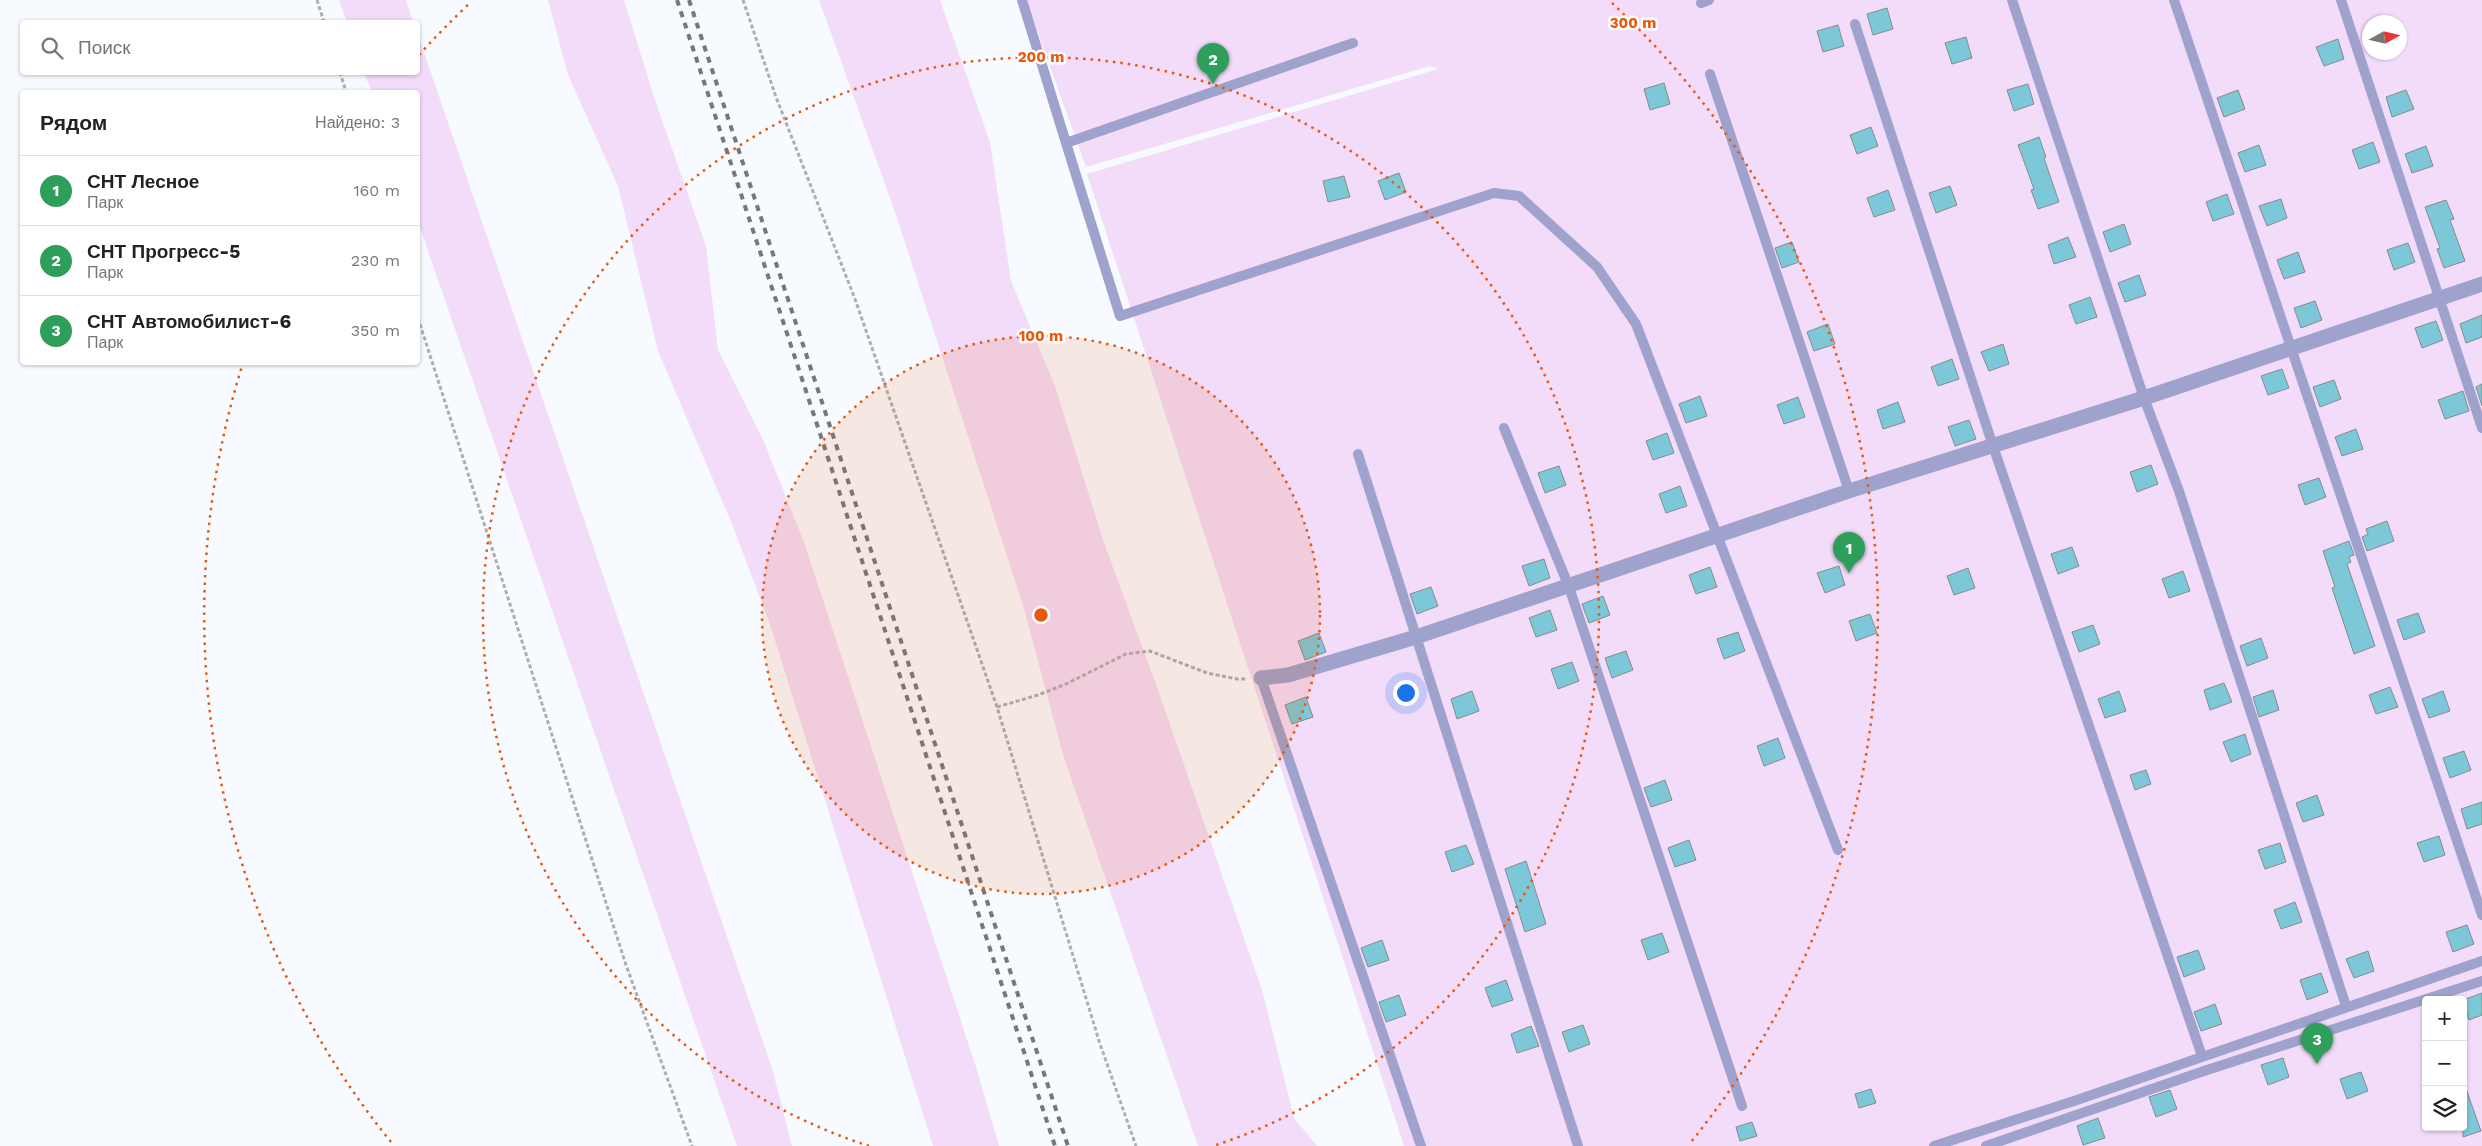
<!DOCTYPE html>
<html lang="ru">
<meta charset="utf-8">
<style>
body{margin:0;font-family:"Work Sans",sans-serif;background:#f2f2f2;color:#222}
.controls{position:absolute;right:15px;bottom:15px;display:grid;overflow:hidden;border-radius:5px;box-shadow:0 1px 4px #0004}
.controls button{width:45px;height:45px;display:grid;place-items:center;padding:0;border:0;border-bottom:1px solid #e0e0e0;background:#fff;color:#222;font:25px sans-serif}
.compass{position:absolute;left:2362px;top:15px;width:45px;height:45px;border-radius:50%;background:#fff;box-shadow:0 1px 4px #0004;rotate:82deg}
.you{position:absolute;left:1405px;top:692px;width:18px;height:18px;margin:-12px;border:4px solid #fff;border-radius:50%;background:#1a73e8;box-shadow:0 0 0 8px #1a73e833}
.badge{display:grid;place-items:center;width:32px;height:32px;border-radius:50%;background:#79592f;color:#fff;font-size:16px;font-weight:700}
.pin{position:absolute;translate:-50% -41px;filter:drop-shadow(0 1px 2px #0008)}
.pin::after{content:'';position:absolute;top:26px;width:18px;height:15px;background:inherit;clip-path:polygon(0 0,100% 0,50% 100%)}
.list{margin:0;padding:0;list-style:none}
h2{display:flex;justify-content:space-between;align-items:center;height:65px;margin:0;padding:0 20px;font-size:21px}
h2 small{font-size:16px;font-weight:400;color:#767676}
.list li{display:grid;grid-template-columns:32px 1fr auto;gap:15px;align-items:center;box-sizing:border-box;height:70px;padding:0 20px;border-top:1px solid #e0e0e0}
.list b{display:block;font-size:19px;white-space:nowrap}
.list p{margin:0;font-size:16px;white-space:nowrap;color:#767676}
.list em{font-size:16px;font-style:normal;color:#767676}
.icon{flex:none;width:28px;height:28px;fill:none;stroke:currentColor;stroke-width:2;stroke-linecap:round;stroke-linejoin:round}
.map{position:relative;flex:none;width:2482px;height:1146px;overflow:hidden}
.search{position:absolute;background:#fff;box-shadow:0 1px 4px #0004;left:20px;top:20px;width:400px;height:55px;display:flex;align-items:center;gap:12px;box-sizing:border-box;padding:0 18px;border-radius:5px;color:#767676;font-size:19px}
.panel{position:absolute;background:#fff;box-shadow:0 1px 4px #0004;left:20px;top:90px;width:400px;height:275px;border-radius:5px}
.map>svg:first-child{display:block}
.green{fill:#f2dcfa;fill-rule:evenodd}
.building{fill:#7dc8d8;stroke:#868b8d}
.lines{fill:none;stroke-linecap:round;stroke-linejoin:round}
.path{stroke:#acafb2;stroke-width:3;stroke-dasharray:4 2.5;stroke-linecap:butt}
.service{stroke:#9fa2cc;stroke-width:10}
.minor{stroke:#9fa2cc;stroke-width:15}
.rail{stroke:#757779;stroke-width:4;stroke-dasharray:6 6;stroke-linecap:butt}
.ring{fill:none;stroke:#e8590c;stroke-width:2.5;stroke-dasharray:2.5 5}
.centre{fill:#e8590c;stroke:#fff;stroke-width:2.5}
.ring-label{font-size:15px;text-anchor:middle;font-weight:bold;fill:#e8590c;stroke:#fff;stroke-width:5;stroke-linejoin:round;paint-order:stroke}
</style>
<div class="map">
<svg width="2482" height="1146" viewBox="0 0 2482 1146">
<rect width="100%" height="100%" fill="#f7fbff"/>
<!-- green -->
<path class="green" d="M339 0H406L413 22H347Z
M548 0H624L655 100 706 246 718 350 764 442 804 542 976 1067 999 1146H933L770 624 732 524 658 351 618 186 568 75Z
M819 0H940L990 142 1011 281 1055 386 1104 543 1157 687 1262 990 1294 1118 1317 1146H1198L1064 758 1023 605 895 212Z
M1026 0H2482V1146H1404L1087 174 1438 69 1430 66 1086 167ZM2370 22H2400V52H2370ZM2426 1000H2463V1127H2426Z
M418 35 772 1068 792 1146H737L418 222V92H372L364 73 418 72Z"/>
<!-- building -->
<path class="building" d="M1887 8 1893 29 1873 35 1867 14Z
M1838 25 1844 46 1823 52 1817 31Z
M1966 37 1972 58 1952 64 1945 43Z
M2338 39 2344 59 2324 66 2316 47Z
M1664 83 1670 104 1650 110 1644 89Z
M2028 84 2034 104 2014 111 2007 90Z
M2238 90 2245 109 2224 117 2217 98Z
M2406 90 2414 109 2392 117 2386 97Z
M1871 127 1878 146 1857 154 1850 135Z
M2039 137 2046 157 2044 158 2059 202 2038 209 2031 190 2034 189 2018 145Z
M2373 142 2380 162 2359 169 2352 150Z
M2259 145 2266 165 2245 172 2238 153Z
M2426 146 2433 166 2412 173 2405 154Z
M1399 173 1406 192 1385 200 1378 181Z
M1344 176 1350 197 1328 202 1323 181Z
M1950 186 1957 205 1936 213 1929 193Z
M1888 190 1895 210 1874 217 1867 198Z
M2227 194 2234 214 2213 221 2206 202Z
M2281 199 2287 218 2267 226 2259 206Z
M2446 200 2454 219 2450 220 2465 261 2444 268 2437 249 2440 248 2425 207Z
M2124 224 2131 244 2110 252 2103 232Z
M2068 237 2076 257 2054 264 2048 245Z
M1792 242 1799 262 1782 268 1775 248Z
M2408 243 2415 262 2394 270 2387 250Z
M2298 252 2305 272 2284 279 2277 260Z
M2139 275 2146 295 2125 302 2118 283Z
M2090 297 2097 317 2076 324 2069 305Z
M2315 301 2322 320 2301 328 2294 308Z
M2482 315V337L2466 343 2460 324Z
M2436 321 2443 340 2422 348 2415 328Z
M1828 324 1835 344 1814 351 1807 332Z
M2003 344 2009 364 1989 371 1981 352Z
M1952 359 1959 379 1938 386 1931 367Z
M2282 369 2289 388 2268 395 2261 376Z
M2334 380 2341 399 2320 407 2313 387Z
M2482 384V406L2476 387Z
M2463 391 2469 411 2445 419 2438 400Z
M1700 396 1707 416 1686 423 1679 404Z
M1798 397 1805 417 1784 424 1777 405Z
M1898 402 1905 422 1883 429 1877 410Z
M1969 420 1976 439 1955 446 1948 427Z
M2356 429 2363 449 2342 456 2335 437Z
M1667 433 1674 453 1653 460 1646 441Z
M2151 465 2158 484 2137 492 2130 472Z
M1559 466 1566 485 1545 493 1538 473Z
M2319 478 2326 497 2305 505 2298 485Z
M1680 486 1687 506 1666 513 1659 494Z
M2387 521 2394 541 2367 551 2362 537 2368 534 2366 529Z
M2349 541 2354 555 2349 557 2351 562 2347 564 2375 646 2354 654 2332 588 2335 587 2323 551Z
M2072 547 2079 566 2058 574 2051 554Z
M1544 559 1550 578 1529 586 1522 566Z
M1839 566 1845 585 1825 593 1817 573Z
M1710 567 1717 587 1696 594 1689 575Z
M1968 568 1975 588 1954 595 1947 576Z
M2183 571 2190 591 2169 598 2162 579Z
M1431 587 1438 606 1417 614 1410 594Z
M1603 596 1610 615 1589 623 1582 604Z
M1550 610 1557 630 1536 637 1529 618Z
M2418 613 2425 632 2404 640 2397 620Z
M1870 614 1877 633 1856 641 1849 621Z
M2093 625 2100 644 2079 652 2072 632Z
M1738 632 1745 651 1724 659 1717 639Z
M1319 633 1326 652 1305 660 1298 641Z
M2261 638 2268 658 2247 666 2240 646Z
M1626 651 1633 670 1612 678 1605 658Z
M1572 662 1579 681 1558 689 1551 669Z
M2224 683 2232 702 2210 710 2204 690Z
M2390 687 2398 707 2376 714 2369 695Z
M2273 690 2279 710 2259 717 2253 697Z
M1472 691 1479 711 1457 719 1451 699Z
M2119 691 2126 711 2105 718 2098 699Z
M2443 691 2450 711 2429 718 2422 699Z
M1306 697 1313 717 1292 724 1285 705Z
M2245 734 2251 754 2231 762 2223 742Z
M1778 738 1785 758 1764 766 1757 746Z
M2464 751 2471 770 2450 778 2443 758Z
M2146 770 2151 784 2135 790 2130 775Z
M1665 780 1672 800 1651 807 1644 788Z
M2317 795 2324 815 2303 822 2296 803Z
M2482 802V824L2467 829 2461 809Z
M2439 836 2445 855 2424 862 2417 843Z
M1689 840 1696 860 1675 867 1668 848Z
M2280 843 2286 862 2265 869 2258 850Z
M1466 845 1474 864 1452 872 1445 852Z
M1526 861 1546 924 1525 932 1505 869Z
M2295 902 2302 922 2281 929 2274 910Z
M2467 925 2474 944 2453 952 2446 932Z
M1662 933 1669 952 1648 960 1641 940Z
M1382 940 1389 960 1368 967 1361 948Z
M2198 950 2205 969 2184 977 2177 957Z
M2368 951 2374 971 2354 978 2346 959Z
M2321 973 2328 992 2307 1000 2300 980Z
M1506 980 1513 1000 1492 1007 1485 988Z
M2482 993V1015L2469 1020 2463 1000Z
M1399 995 1406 1015 1386 1022 1379 1002Z
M2215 1004 2222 1024 2201 1031 2194 1012Z
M1583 1025 1590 1044 1569 1052 1562 1032Z
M1531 1026 1539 1046 1517 1053 1511 1034Z
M2283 1058 2289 1077 2268 1085 2261 1065Z
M2361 1072 2368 1091 2347 1099 2340 1079Z
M2465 1086 2481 1131 2463 1137V1087Z
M1871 1089 1876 1103 1859 1108 1855 1094Z
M2170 1090 2177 1109 2156 1117 2149 1097Z
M2098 1118 2105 1138 2083 1145 2077 1126Z
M1752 1122 1757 1136 1740 1141 1736 1127Z"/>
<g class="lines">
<!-- path -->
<path class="path" d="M317 0 324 22
M743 0 776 97 855 299 997 707 1100 1044 1136 1146
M340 72 346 92
M418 318 626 965 692 1146
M997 707 1038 695 1066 684 1126 654 1150 651 1207 673 1237 679H1246"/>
<!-- service -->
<path class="service" d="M1022 0 1066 143
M2012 0 2144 398 2179 491 2346 1006
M2174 0 2482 915
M2341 0 2482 428
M1701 3 1709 0
M1855 24 1993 446 2202 1056
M1353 43 1066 143 1120 316 1494 193 1519 196 1597 267 1636 324 1838 850
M1710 74 1849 491
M1504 428 1569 587 1742 1106
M1358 454 1578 1146
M1261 678 1421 1146
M1934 1146 2074 1101 2482 961
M1986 1146 2204 1071 2482 981"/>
<!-- minor -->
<path class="minor" d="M1261 678 1288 675 1416 637 1849 491 2144 398 2482 284"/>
<!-- rail -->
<path class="rail" d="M677 0 1055 1146
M689 0 1068 1146"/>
</g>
<!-- distance rings -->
<circle cx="1041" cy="615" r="279" fill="#e8590c" fill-opacity=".12"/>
<g class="ring">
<circle cx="1041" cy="615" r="279"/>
<path d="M869 1146A558 558 0 1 1 1213 1146"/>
<path d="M391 1142A837 837 0 0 1 243 363M419 55A837 837 0 0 1 470 3M1612 3A837 837 0 0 1 1691 1142"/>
</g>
<circle cx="1041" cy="615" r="8" class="centre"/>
<g class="ring-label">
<text x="1633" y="28">300 m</text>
<text x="1041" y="62">200 m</text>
<text x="1041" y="341">100 m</text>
</g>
</svg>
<div class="controls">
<button>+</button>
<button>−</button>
<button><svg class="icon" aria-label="layers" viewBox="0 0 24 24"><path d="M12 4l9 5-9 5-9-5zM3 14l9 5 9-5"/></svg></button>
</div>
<svg class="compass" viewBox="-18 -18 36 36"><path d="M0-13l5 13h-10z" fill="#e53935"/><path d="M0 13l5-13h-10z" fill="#767676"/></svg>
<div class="you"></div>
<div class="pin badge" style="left:1849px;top:573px;background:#2e9e5b">1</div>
<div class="pin badge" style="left:1213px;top:84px;background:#2e9e5b">2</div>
<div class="pin badge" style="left:2317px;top:1064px;background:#2e9e5b">3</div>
<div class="search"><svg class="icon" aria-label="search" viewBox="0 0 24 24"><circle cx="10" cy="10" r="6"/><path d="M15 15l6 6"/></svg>Поиск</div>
<section class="panel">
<h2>Рядом<small>Найдено: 3</small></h2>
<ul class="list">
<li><span class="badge" style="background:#2e9e5b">1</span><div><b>СНТ Лесное</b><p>Парк</p></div><em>160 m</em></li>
<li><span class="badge" style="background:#2e9e5b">2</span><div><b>СНТ Прогресс-5</b><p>Парк</p></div><em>230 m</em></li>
<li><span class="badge" style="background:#2e9e5b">3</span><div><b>СНТ Автомобилист-6</b><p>Парк</p></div><em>350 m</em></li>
</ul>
</section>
</div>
